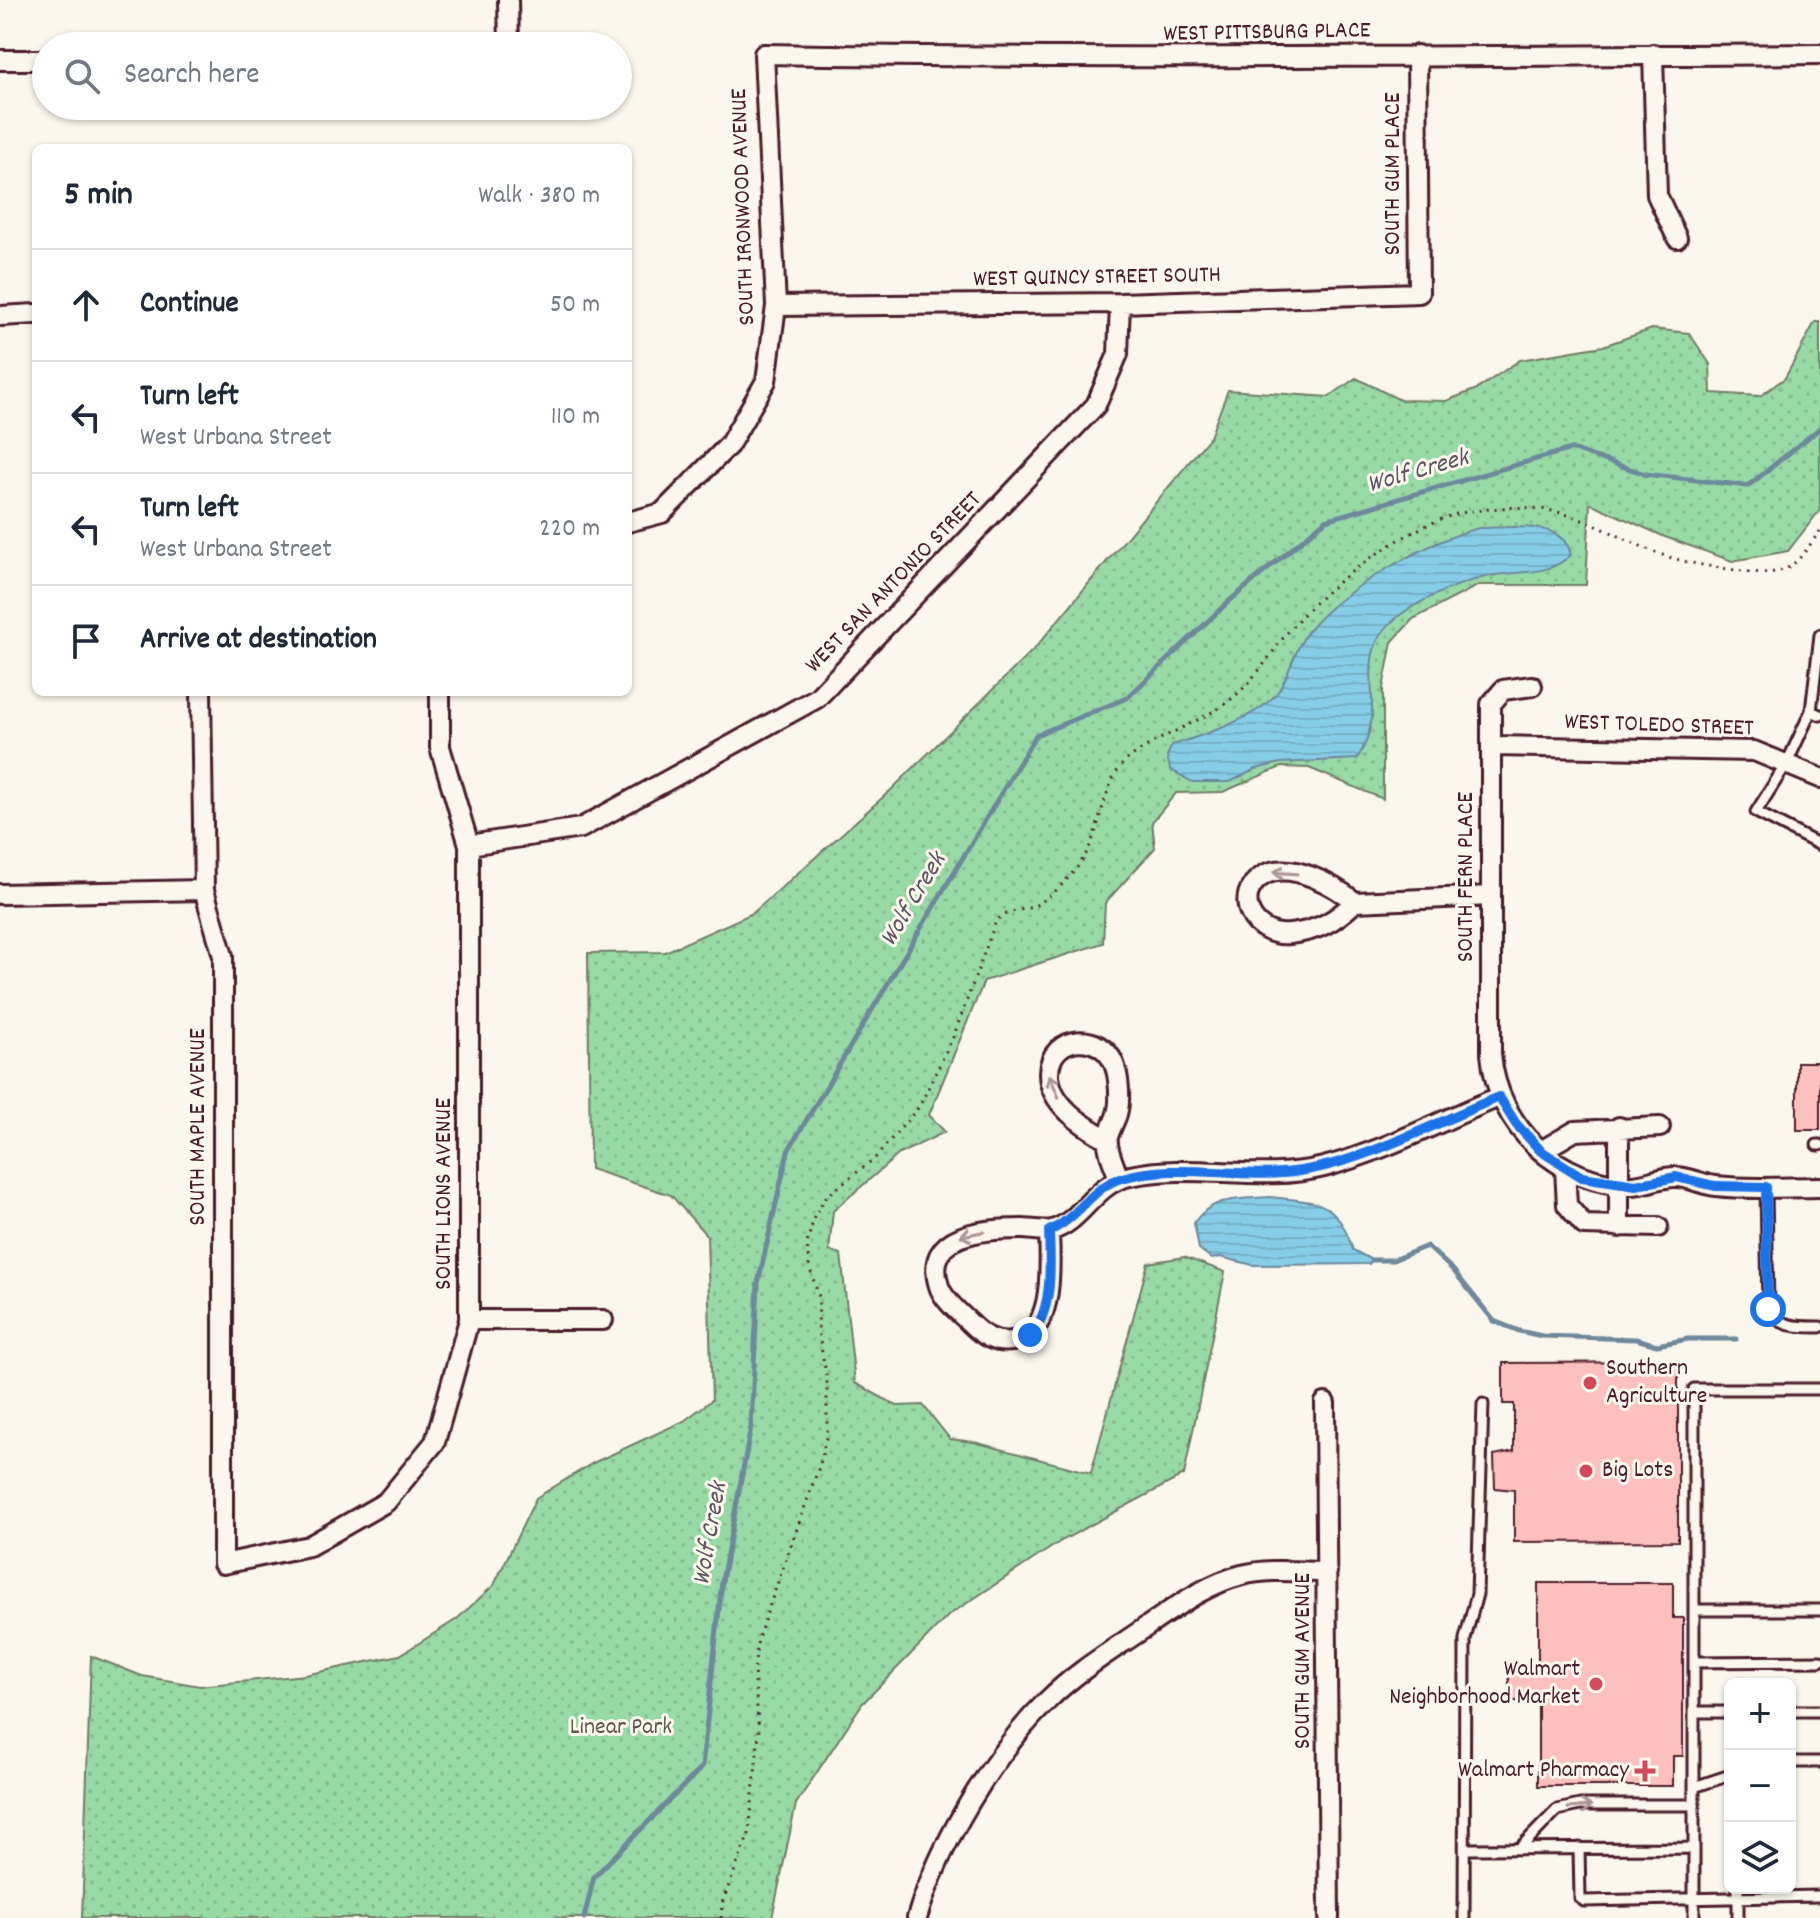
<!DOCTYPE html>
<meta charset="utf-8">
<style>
body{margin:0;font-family:Dekko,sans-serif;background:#f2f2f3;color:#1f2937}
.controls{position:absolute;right:24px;bottom:24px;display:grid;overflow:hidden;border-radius:12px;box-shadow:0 2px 6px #0004}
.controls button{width:72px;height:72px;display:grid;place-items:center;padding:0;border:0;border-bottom:2px solid #e0e1e3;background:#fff;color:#1f2937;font:40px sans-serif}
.stop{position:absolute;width:24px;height:24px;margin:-18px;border:6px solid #1a73e8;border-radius:50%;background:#fff}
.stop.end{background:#1a73e8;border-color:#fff;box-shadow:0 2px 8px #0008}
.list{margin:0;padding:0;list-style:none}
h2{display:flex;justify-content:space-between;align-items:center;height:104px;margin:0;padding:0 32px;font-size:34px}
h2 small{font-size:26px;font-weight:400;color:#747a83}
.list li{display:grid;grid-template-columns:52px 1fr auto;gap:24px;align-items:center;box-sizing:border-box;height:112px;padding:0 32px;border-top:2px solid #e0e1e3}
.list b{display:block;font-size:30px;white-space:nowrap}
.list p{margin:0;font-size:26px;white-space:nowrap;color:#747a83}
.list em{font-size:26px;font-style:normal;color:#747a83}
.icon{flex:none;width:44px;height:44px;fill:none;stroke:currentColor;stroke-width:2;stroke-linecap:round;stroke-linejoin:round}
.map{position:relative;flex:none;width:1820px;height:1918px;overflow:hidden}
.search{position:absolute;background:#fff;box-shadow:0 2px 6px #0004;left:32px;top:32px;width:600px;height:88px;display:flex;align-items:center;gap:20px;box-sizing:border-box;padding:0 28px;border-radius:44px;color:#747a83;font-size:30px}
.panel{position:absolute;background:#fff;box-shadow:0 2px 6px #0004;left:32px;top:144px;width:600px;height:552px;border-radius:12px}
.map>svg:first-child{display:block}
.green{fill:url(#green-dots);stroke:#717c68;stroke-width:2}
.water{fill:url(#water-rules);stroke:#6e889c;stroke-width:2}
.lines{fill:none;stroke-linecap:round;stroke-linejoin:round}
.stream{stroke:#6e889c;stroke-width:5}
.building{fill:#fdc0be;stroke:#4a1f2b;stroke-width:2}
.lane-casing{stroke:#4a1f2b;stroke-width:15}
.street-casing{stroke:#4a1f2b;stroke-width:24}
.path{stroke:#4a1f2b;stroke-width:3;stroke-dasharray:2 6;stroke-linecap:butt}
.lane{stroke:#fbf7ec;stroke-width:9}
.street{stroke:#fbf7ec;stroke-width:18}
.oneway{stroke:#ab9695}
.route{stroke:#1a73e8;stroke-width:10}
.poi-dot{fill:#d1495b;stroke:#fbf7ec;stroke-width:3}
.labels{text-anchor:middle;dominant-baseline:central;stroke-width:6;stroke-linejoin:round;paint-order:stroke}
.street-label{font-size:24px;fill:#4a1f2b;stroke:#fbf7ec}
.poi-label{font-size:24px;fill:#4a1f2b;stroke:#fbf7ec;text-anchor:start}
.park-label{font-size:24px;fill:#615750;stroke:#fbf7ec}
.water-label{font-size:26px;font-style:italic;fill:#5c5463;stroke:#fbf7ec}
</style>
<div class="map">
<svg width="1820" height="1918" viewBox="0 0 1820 1918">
<defs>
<pattern id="green-dots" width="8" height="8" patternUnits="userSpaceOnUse" patternTransform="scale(2)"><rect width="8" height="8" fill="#98daa6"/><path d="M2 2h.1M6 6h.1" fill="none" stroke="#84bb8f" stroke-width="1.8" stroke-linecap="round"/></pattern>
<pattern id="water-rules" width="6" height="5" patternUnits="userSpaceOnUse" patternTransform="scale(2)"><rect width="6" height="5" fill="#86cee7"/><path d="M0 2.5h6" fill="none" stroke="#75b0c6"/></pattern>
</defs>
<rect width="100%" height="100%" fill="#fbf7ec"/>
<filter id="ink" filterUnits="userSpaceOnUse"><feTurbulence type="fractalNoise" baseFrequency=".0125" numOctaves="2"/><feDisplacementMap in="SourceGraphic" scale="16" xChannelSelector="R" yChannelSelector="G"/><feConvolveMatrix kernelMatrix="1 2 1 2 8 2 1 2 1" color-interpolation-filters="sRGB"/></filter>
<g filter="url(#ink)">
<!-- green -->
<path class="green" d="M1815 322H1820V510L1788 551 1732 561 1665 537 1590 503 1586 585H1479L1413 619 1392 642 1383 688V799L1309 768 1281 767 1223 792 1176 793 1152 822 1155 848 1105 903 1103 943 984 981 929 1115 945 1132 899 1154 833 1211 829 1251 841 1254 855 1383 897 1406 923 1405 950 1439 974 1442 1091 1473 1148 1263 1184 1257 1225 1272 1184 1475 1061 1541 949 1615 862 1704 796 1804 772 1918H82L91 1656 142 1676 200 1686 305 1675 400 1655 457 1619 494 1585 536 1498 593 1463 684 1421 712 1400 707 1236 671 1195 590 1169 588 953 665 952 753 913 891 790 1036 647 1210 437 1228 390 1329 397 1356 378 1400 400 1446 401 1477 389 1520 360 1603 346 1652 329 1689 333 1710 364 1711 393 1760 396 1785 378Z"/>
<!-- water -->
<path class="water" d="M1479 528C1508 528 1563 518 1571 555 1550 575 1523 571 1496 575 1463 580 1398 606 1380 636 1358 673 1388 712 1357 759L1280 763 1256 769 1230 782H1192L1170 769 1167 756 1172 745C1201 736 1262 717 1279 690 1291 671 1295 647 1309 630 1343 588 1427 542 1479 528Z
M1270 1197C1321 1203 1335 1198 1353 1250L1372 1260 1369 1264 1253 1265 1220 1257 1212 1259 1199 1249 1194 1223C1211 1196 1240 1199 1270 1197Z"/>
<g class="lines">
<!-- stream -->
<path class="stream" d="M1372 1260H1393L1427 1246 1453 1270 1494 1321 1519 1331 1542 1336 1636 1339 1657 1345 1688 1339H1736
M584 1918 594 1877 702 1767 722 1581 751 1427 758 1283 788 1151 1036 735 1127 698 1227 603 1326 520 1571 449 1645 474 1748 486 1820 428"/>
</g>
<!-- building -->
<path class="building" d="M1797 1062H1820V1130H1797Z
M1678 1362V1541L1514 1542V1490L1495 1488 1494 1455 1514 1451V1404H1503V1363Z
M1538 1583H1673V1618H1683V1756H1673V1786H1538V1701H1509V1667H1538Z"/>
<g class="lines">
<defs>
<path id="lane" d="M1811 711 1820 635
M1820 715 1811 711 1787 763 1756 812 1820 845
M1817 1145H1820
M1766 1187 1768 1309C1779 1328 1800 1327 1820 1327
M1694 1610H1820
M1694 1662 1820 1661
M1790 1711H1820
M1694 1712H1730
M1790 1762H1820
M1694 1787 1730 1775
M1579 1848 1580 1898 1584 1901 1820 1896
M1465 1849 1694 1848
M1519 1849 1557 1810 1580 1805H1694
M1464 1918 1465 1639 1477 1594 1483 1404
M1694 1918V1389H1820
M1738 1918V1888"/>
<path id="street" d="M508 0 509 46
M1653 54 1657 195 1677 238
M0 60H46
M776 306 1120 303 1419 293 1417 55
M0 316 36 314
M628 522 662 513 729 445 766 381 776 306 764 54C1116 60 1468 56 1820 54
M1532 686 1503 690 1491 704V1054C1497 1127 1559 1185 1633 1185 1647 1184 1661 1177 1675 1177 1689 1177 1703 1185 1716 1186 1750 1190 1786 1187 1820 1187
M201 692 204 890 223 956V1564L309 1546 386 1502 435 1442 469 1320V845L440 747V692
M1492 746 1754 751 1820 778
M469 845 581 828 817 698 1096 405 1118 354 1120 303
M0 894 204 890
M1355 902C1335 886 1291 860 1264 875 1230 895 1253 938 1290 934 1318 931 1335 921 1355 902L1491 896
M1107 1139C1084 1126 1048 1104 1049 1072 1051 1034 1101 1031 1114 1064 1119 1076 1121 1101 1117 1114 1115 1121 1110 1129 1108 1137 1106 1149 1115 1167 1119 1178
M1541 1151 1575 1131 1660 1127
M1565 1169 1567 1205 1584 1225 1658 1227
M1619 1227V1127
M1049 1231C1050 1264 1056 1335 1012 1341 995 1344 982 1335 970 1323 960 1313 943 1300 939 1286 922 1232 986 1229 1022 1229 1031 1229 1042 1232 1052 1230 1082 1222 1094 1183 1130 1176 1194 1162 1260 1183 1324 1167 1382 1152 1443 1120 1499 1097
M469 1320H603
M1325 1403 1329 1918
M917 1918C939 1844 993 1754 1048 1700 1077 1671 1113 1650 1146 1627 1176 1607 1206 1584 1242 1575 1269 1568 1300 1572 1327 1572"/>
</defs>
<!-- lane casing -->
<use href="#lane" class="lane-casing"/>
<!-- street casing -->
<use href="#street" class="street-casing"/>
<!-- path -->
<path class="path" d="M721 1918 722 1903 749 1834 759 1733 754 1670 758 1638 820 1464 827 1434V1379L818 1331 819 1297 809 1266 807 1244 814 1217 826 1197 875 1158 919 1107 954 1035 996 921C1009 909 1020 912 1034 906 1050 899 1069 878 1079 865 1100 837 1100 798 1118 770 1135 744 1202 723 1230 700 1257 679 1271 652 1292 627 1325 586 1414 520 1467 512 1496 507 1528 505 1557 512 1590 520 1621 538 1652 551 1679 562 1706 566 1735 570 1749 572 1769 575 1783 570 1800 563 1809 545 1820 531"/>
<!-- lane -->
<use href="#lane" class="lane"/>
<!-- street -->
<use href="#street" class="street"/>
</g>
<!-- one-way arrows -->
<defs><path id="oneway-shaft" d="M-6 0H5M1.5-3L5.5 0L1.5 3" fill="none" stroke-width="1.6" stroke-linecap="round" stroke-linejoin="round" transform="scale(2)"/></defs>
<g class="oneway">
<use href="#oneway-shaft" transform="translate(1285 873) rotate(-176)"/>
<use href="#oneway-shaft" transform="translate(1054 1086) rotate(-113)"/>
<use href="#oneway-shaft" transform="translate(972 1234) rotate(169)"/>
<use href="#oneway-shaft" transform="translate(1580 1807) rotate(-6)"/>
</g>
</g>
<g class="lines" filter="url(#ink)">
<!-- route -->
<path class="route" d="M1030 1335C1054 1312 1050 1262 1049 1231 1078 1219 1092 1186 1122 1178 1177 1162 1237 1179 1293 1172 1358 1165 1437 1122 1499 1097L1516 1124 1541 1151 1582 1177 1636 1185 1676 1177 1715 1186 1766 1187 1768 1309"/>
</g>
<!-- markers -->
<g class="poi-dot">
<circle cx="1590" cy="1383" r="8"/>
<circle cx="1586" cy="1471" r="8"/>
<circle cx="1596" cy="1684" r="8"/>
<path d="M1641 1759h8v8h8v8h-8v8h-8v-8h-8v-8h8z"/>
</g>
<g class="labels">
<!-- street labels -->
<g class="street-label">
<text transform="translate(1267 33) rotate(-1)">WEST PITTSBURG PLACE</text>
<text transform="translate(1394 174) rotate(-90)">SOUTH GUM PLACE</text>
<text transform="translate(744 207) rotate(-92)">SOUTH IRONWOOD AVENUE</text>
<text transform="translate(1097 278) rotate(-1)">WEST QUINCY STREET SOUTH</text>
<text transform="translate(894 583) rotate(-46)">WEST SAN ANTONIO STREET</text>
<text transform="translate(1659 726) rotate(2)">WEST TOLEDO STREET</text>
<text transform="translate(1467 877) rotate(-90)">SOUTH FERN PLACE</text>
<text transform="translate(199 1127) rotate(-90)">SOUTH MAPLE AVENUE</text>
<text transform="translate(445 1194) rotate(-90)">SOUTH LIONS AVENUE</text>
<text transform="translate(1304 1661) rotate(-90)">SOUTH GUM AVENUE</text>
</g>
<!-- poi labels -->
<g class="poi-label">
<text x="1606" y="1369">Southern<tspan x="1606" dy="28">Agriculture</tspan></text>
<text x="1602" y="1471">Big Lots</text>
<text x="1580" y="1670" text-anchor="end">Walmart<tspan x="1580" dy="28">Neighborhood Market</tspan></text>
<text x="1629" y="1771" text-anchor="end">Walmart Pharmacy</text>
</g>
<!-- park labels -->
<g class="park-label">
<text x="621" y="1728">Linear Park</text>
</g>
<!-- water labels -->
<g class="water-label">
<text transform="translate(1418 472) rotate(-16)">Wolf Creek</text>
<text transform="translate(914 900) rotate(-59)">Wolf Creek</text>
<text transform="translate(711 1534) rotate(-80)">Wolf Creek</text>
</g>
</g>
</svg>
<div class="controls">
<button>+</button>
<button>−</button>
<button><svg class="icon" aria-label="layers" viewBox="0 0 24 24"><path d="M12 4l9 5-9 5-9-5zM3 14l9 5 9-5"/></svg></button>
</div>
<div class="stop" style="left:1768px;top:1309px"></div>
<div class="stop end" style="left:1030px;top:1335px"></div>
<div class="search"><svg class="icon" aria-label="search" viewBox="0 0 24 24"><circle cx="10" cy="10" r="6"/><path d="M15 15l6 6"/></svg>Search here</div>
<section class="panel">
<h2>5 min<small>Walk · 380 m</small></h2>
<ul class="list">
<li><svg class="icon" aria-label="ahead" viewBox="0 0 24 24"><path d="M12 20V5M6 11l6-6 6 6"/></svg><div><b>Continue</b></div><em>50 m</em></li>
<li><svg class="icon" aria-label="left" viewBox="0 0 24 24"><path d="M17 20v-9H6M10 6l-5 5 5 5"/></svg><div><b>Turn left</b><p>West Urbana Street</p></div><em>110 m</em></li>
<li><svg class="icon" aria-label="left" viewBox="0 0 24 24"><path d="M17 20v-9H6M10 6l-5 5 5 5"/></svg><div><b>Turn left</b><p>West Urbana Street</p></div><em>220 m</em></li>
<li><svg class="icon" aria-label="arrive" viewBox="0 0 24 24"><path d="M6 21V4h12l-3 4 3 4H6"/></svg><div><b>Arrive at destination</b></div></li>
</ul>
</section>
</div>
